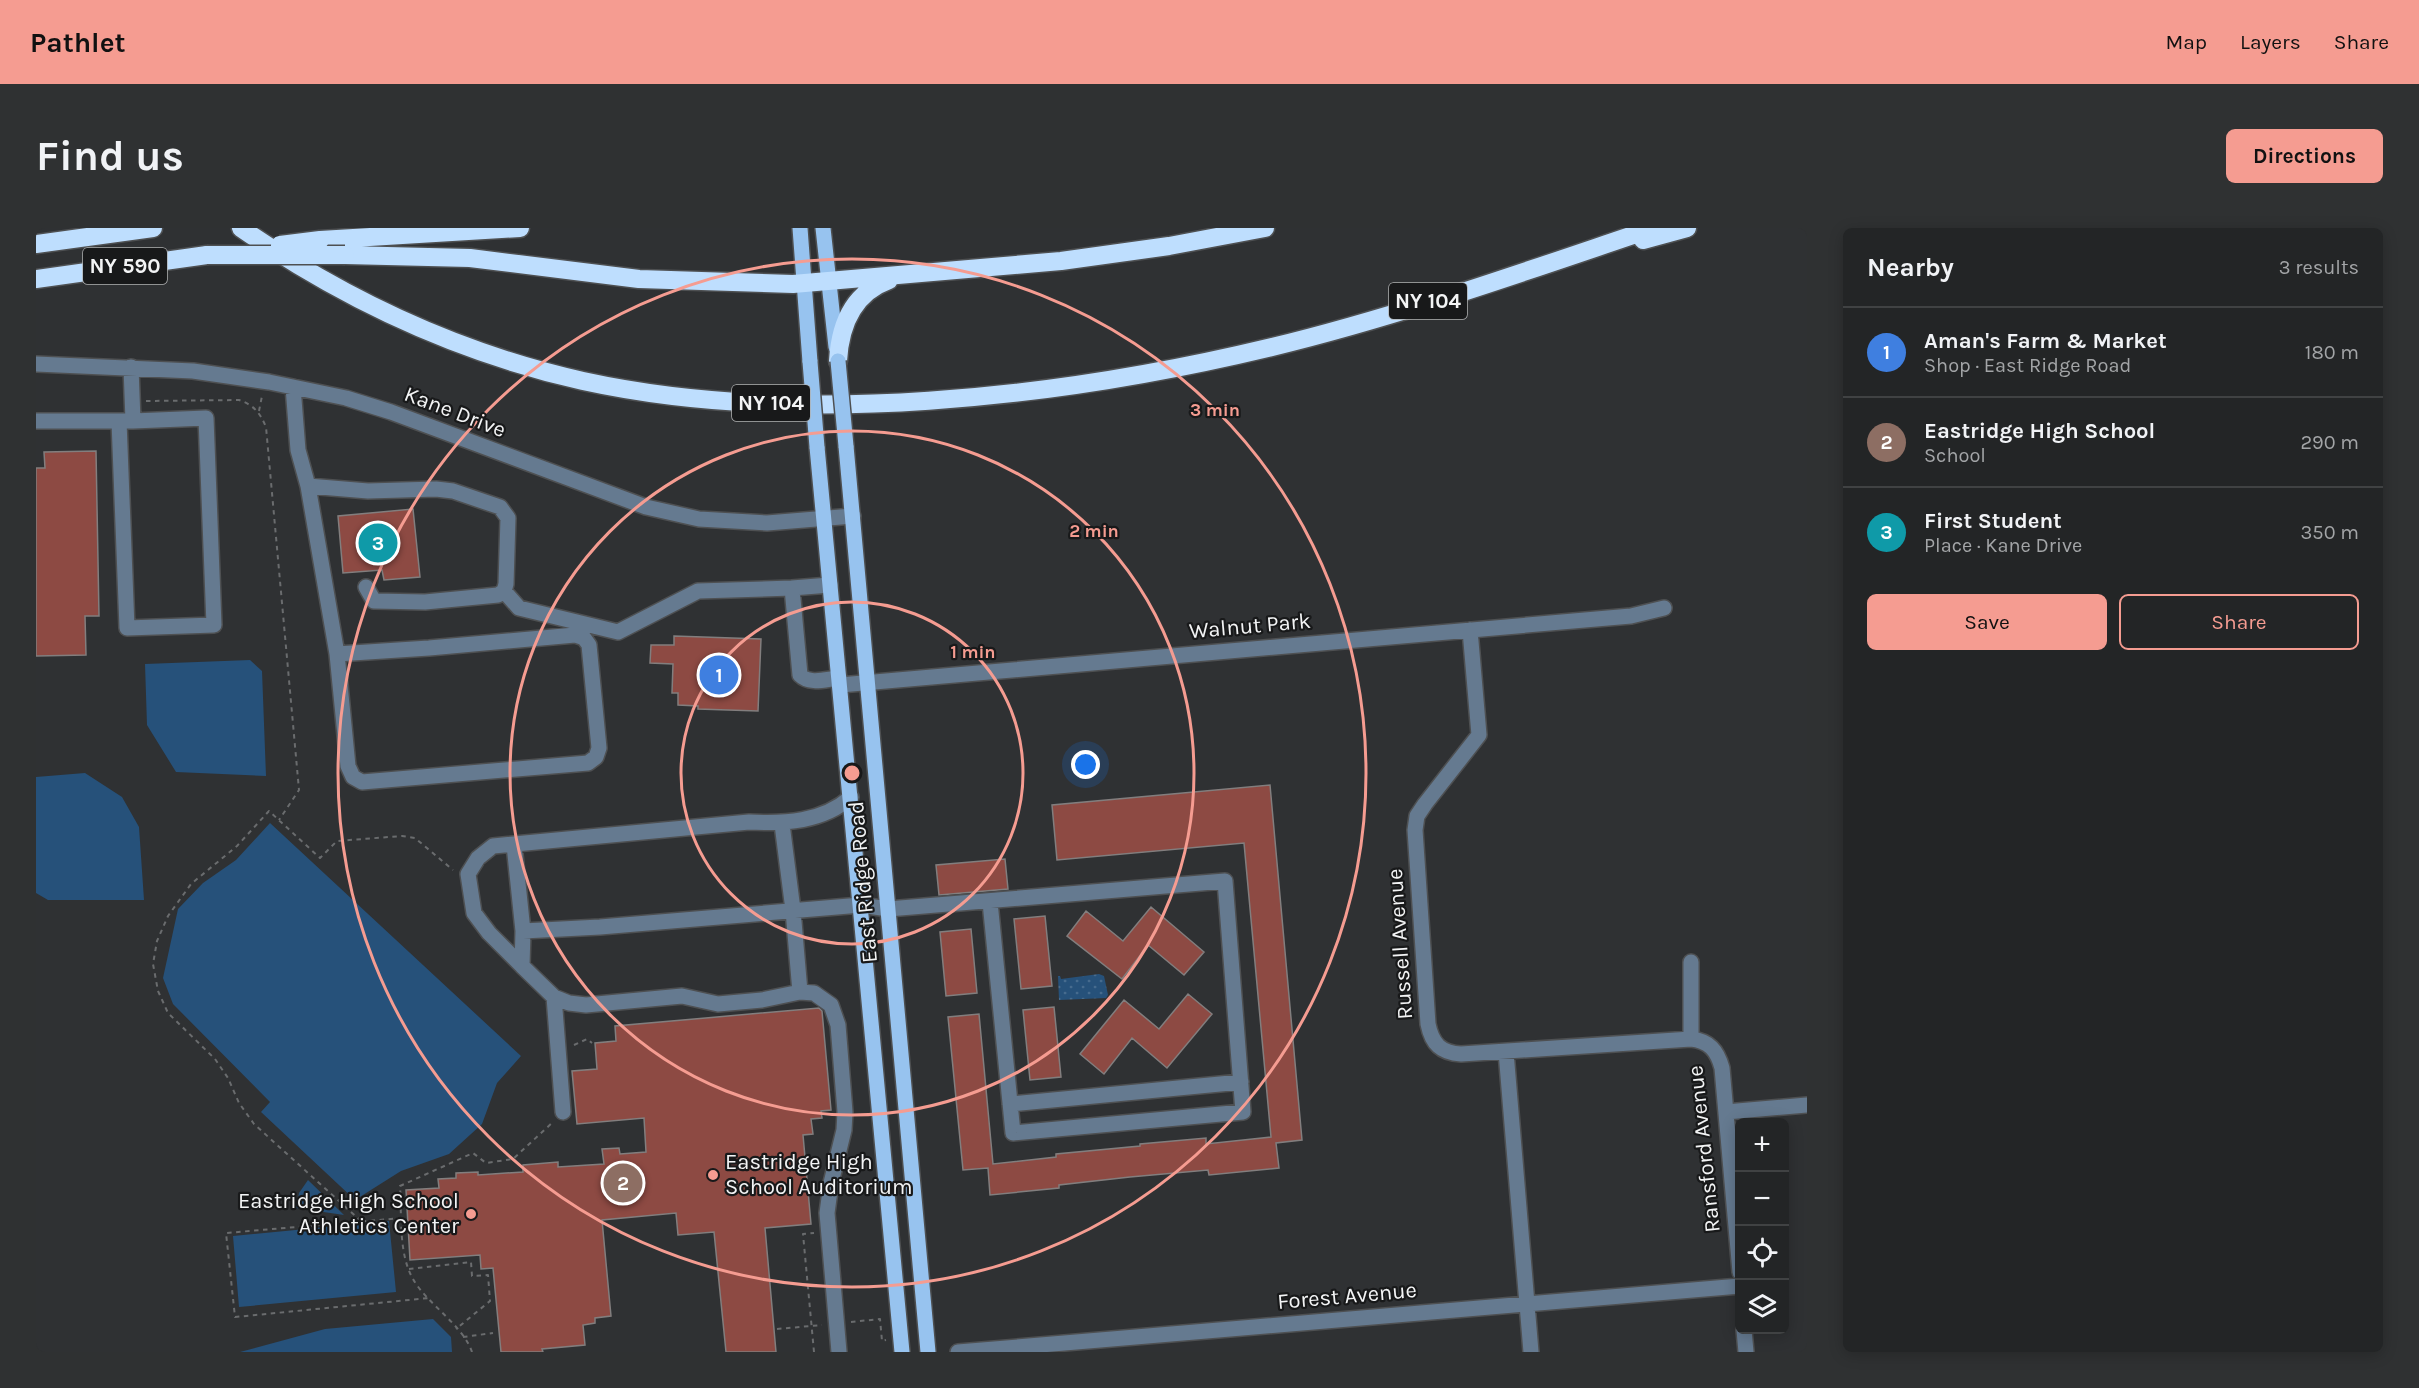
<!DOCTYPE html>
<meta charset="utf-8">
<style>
body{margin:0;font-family:Karla,sans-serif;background:#2f3132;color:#f1f3f6}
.controls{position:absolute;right:18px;bottom:18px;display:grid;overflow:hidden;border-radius:9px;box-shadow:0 3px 15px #0003}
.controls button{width:54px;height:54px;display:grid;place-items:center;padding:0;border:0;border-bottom:2px solid #404243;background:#232526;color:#f1f3f6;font:30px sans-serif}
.you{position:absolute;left:1050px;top:537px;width:21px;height:21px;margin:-15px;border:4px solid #fff;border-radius:50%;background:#1a73e8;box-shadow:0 0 0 9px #1a73e833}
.badge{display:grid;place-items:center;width:39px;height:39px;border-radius:50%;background:#f59c91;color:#fff;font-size:20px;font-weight:700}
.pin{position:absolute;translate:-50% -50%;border:3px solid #fff;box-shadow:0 2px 6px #0006}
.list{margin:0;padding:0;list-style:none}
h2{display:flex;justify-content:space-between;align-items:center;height:78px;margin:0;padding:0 24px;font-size:26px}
h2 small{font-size:20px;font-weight:400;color:#a3a5a7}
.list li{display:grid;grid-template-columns:39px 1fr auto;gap:18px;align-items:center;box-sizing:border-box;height:90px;padding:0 24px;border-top:2px solid #404243}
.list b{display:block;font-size:22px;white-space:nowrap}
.list p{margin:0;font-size:20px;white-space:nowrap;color:#a3a5a7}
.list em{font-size:20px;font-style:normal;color:#a3a5a7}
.actions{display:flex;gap:12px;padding:18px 24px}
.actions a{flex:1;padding:14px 0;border:2px solid #f59c91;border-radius:9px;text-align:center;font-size:21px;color:#f59c91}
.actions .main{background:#f59c91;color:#111}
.icon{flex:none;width:33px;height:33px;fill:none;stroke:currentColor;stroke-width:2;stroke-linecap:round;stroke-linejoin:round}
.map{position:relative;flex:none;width:1771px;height:1124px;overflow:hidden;border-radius:9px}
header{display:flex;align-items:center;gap:36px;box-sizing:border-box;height:84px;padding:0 30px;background:#f59c91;color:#111}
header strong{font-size:28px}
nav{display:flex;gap:33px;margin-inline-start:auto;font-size:21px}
.intro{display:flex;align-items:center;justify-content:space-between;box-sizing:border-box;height:144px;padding:0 36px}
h1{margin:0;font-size:42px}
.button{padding:15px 27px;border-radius:9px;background:#f59c91;color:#111;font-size:21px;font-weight:700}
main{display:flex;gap:36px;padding:0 36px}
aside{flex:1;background:#232526;border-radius:9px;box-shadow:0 3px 15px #0003}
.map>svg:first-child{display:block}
.grass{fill:url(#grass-dots)}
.pitch{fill:#26517a}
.building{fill:#8d4a43;stroke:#827e7e;stroke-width:1.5}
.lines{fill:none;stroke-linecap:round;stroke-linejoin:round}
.minor-casing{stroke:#4e5052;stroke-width:18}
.major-casing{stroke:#4e5052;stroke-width:18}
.highway-casing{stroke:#4e5052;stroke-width:21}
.path{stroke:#6a6c6e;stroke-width:2;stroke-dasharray:4.5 4.5;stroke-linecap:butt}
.minor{stroke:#657a90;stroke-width:15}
.major{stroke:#97c3ef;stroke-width:15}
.highway{stroke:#bedefe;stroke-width:18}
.major-bridge-casing{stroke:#4e5052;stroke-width:18;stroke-linecap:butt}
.highway-bridge-casing{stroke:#4e5052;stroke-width:21;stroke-linecap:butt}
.major-bridge{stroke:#97c3ef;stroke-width:15}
.highway-bridge{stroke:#bedefe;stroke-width:18}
.ring{fill:none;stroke:#f59c91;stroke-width:3}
.poi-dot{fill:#f59c91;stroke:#18191a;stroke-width:2}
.labels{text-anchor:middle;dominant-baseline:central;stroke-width:4.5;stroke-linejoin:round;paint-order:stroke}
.shield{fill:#18191a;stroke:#b1b2b3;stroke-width:1.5}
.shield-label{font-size:21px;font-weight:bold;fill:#f3f4f5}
.street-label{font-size:22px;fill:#f3f4f5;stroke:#18191a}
.poi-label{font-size:22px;fill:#f3f4f5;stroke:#18191a;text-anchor:start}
.centre{fill:#f59c91;stroke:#18191a;stroke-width:3}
.ring-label{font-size:18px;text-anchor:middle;font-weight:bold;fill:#f59c91;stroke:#18191a;stroke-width:4.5;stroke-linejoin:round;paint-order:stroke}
</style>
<header>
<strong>Pathlet</strong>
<nav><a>Map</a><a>Layers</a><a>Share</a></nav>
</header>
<div class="intro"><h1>Find us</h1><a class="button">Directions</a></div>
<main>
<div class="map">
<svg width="1771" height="1124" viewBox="0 0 1771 1124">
<defs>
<pattern id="grass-dots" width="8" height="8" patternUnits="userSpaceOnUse" patternTransform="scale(1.5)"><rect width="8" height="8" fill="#26517a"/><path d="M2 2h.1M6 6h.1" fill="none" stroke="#466b8e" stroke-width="1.8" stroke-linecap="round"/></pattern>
</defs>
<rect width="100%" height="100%" fill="#2f3133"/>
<!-- grass -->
<path class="grass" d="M1063 746 1068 748 1072 767 1070 770 1023 772 1022 748H1024L1025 751Z"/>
<!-- pitch -->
<path class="pitch" d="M214 432 226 443 230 548 140 544 111 497 109 436Z
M49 545 86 569 103 599 108 672H12L0 665V549Z
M234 595 485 828 461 855 446 896 413 926 365 943 319 972 225 884 234 874 137 776 127 750 142 681 167 655 200 632Z
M272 952 308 987 260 980 263 965Z
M353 993 360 1064 203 1079 197 1008Z
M397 1091 415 1109 416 1124H204L289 1101Z"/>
<!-- building -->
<path class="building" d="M60 223 63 388H49L50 427 0 428V240H9L8 224Z
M377 281 384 349 348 352 346 342 307 345 302 288Z
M638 408 725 411 722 483 662 481V478L642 477V465H636L637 436 614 435 615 417H638Z
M1234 557 1266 912 1240 915 1243 940 1173 947 1172 942 1094 949 1023 957V960L954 967 952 940 927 942 912 789 943 786 957 936 1020 929V926L1104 918V916L1170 910V916L1235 909 1208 615 1021 632 1016 577Z
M969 631 972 661 903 667 900 637Z
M1115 679 1168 724 1148 747 1112 717 1086 751 1031 708 1050 683 1087 713Z
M1009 688 1016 758 985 761 978 691Z
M935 701 941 765 910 768 904 704Z
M1152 766 1176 786 1131 840 1096 810 1068 846 1044 826 1088 772 1123 801Z
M1018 779 1025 849 994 852 987 782Z
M783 780 786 783 795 882 785 883 786 890 775 891 777 906 767 907 775 996 729 1000 740 1124H690L678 1004 642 1007 640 985 566 992 575 1088 559 1090V1095L547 1097 549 1117 506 1121 507 1124H465L457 1040 445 1041 444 1027 374 1032 370 962 403 960 402 951 420 950V945L442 944V947L487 944V937L522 934V939L568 936 566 921 583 920 584 926 610 924 608 890 541 896 536 843 561 841 559 815 580 813 579 798Z"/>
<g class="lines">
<defs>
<path id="minor" d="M0 136 157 143 233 154 310 170 355 184 610 279 663 291 731 295 817 288
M257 159 262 222 272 258 301 426 312 538 317 549 326 554 552 535 560 529 563 520 553 417 548 410 539 407 393 420 301 426
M0 193H97L95 139
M83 193 91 400 178 397 170 190 97 193
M272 258 332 263 400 261 417 263 464 279 472 290 470 356 468 363 462 367 389 374 338 373 330 359
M794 357 756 360 764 447C774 457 790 451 803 450
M468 363 483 380 582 404 662 363 756 360
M1434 402 1443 507 1389 576 1381 588 1379 602 1392 796C1396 816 1405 825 1425 826L1655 811C1673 813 1681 822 1686 840L1704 1044
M804 457 1595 388 1628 380
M746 596 757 682 764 764
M478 617 487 703 486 738 453 705 438 685 432 646 442 630 457 618 713 594C748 596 787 594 815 569
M487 703 564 699 825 677 852 681 1189 653 1207 884 977 905 954 674
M486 738 518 769 533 775 550 777 646 768 682 776 726 772 764 764 778 765 795 777 802 797 809 884 808 902 795 955 791 985 803 1124
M518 769 527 884
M1655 811V734
M1470 824 1495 1124
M974 876 1205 854
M1690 884 1771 877
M1708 1102 1710 1124
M922 1124 1704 1058"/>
<path id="major" d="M764 0 774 134
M787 0 800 119
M810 218 892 1124
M781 219 866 1124"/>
<path id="highway" d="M205 0C309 72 423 125 547 153 762 200 1024 170 1236 119 1364 88 1493 42 1618 0
M284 12 484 0
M1607 12 1651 0
M0 16 117 0
M309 27 434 30 603 51 757 56 1025 33 1133 18 1229 0
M0 51 171 27
M802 133C804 97 817 65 853 52"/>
</defs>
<!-- minor casing -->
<use href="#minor" class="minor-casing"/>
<!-- major casing -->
<use href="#major" class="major-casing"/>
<!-- highway casing -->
<use href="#highway" class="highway-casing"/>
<!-- path -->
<path class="path" d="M110 173 203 172C218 177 224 185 230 199L263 562 243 592
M223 183 226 168
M538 817 551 811 556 815
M366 990 190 1005 199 1089 393 1070
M325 993 218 896 203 875 192 850 179 831 132 785 122 763 117 736 121 713 132 688 155 656 201 618 233 583 284 630 301 613 366 608 379 610 417 642
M373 1041 435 1034 436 1048 452 1047 454 1073 420 1101
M815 1094 844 1091 846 1113 850 1112
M741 1101 786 1097
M427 1109 457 1105
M436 1124C427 1097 391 1076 377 1051 362 1025 366 987 364 958L437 925 450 935 477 931 517 894
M778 1124 767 1006 778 1005"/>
<!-- minor -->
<use href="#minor" class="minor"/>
<!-- major -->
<use href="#major" class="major"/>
<!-- highway -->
<use href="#highway" class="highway"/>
<defs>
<path id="major-bridge" d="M802 133 810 218
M774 134 781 219"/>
<path id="highway-bridge" d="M244 17 284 12
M171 27H309"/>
</defs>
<!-- major-bridge casing -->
<use href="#major-bridge" class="major-bridge-casing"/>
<!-- highway-bridge casing -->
<use href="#highway-bridge" class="highway-bridge-casing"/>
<!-- major-bridge -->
<use href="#major-bridge" class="major-bridge"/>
<!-- highway-bridge -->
<use href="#highway-bridge" class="highway-bridge"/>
</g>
<!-- distance rings -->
<g class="ring">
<circle cx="816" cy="545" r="171"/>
<circle cx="816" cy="545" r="342"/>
<circle cx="816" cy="545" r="514"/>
</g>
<!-- markers -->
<g class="poi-dot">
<circle cx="677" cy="947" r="6"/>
<circle cx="435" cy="986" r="6"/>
</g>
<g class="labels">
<!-- shield labels -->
<g class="shield">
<rect x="47" y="20" width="84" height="36" rx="4.5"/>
<rect x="1353" y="55" width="78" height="36" rx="4.5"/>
<rect x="696" y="157" width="78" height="36" rx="4.5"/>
</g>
<g class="shield-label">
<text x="89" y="38">NY 590</text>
<text x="1392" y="73">NY 104</text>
<text x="735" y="175">NY 104</text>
</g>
<!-- street labels -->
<g class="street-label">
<text transform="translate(419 184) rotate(21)">Kane Drive</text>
<text transform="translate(1214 398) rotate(-5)">Walnut Park</text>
<text transform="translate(827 654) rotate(-95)">East Ridge Road</text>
<text transform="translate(1364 716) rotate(-94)">Russell Avenue</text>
<text transform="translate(1668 921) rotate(-96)">Ransford Avenue</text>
<text transform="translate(1311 1068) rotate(-5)">Forest Avenue</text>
</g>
<!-- poi labels -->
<g class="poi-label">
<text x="689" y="934">Eastridge High<tspan x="689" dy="25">School Auditorium</tspan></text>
<text x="423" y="973" text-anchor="end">Eastridge High School<tspan x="423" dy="25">Athletics Center</tspan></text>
</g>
</g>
<circle cx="816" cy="545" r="9" class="centre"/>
<g class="ring-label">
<text x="1179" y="188">3 min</text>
<text x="1058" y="309">2 min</text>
<text x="937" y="430">1 min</text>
</g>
</svg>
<div class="controls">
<button>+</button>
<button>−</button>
<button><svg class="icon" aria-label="locate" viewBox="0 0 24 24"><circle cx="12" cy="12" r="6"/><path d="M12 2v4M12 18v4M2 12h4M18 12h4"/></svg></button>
<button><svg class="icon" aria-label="layers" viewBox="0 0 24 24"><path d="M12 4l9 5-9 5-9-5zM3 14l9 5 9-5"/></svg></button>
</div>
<div class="you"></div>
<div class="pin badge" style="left:683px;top:447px;background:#3f7fe0">1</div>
<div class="pin badge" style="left:587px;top:955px;background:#8d6e63">2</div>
<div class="pin badge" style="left:342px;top:315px;background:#0f9aa8">3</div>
</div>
<aside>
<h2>Nearby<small>3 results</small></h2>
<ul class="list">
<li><span class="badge" style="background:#3f7fe0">1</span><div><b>Aman's Farm &amp; Market</b><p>Shop · East Ridge Road</p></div><em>180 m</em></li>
<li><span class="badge" style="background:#8d6e63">2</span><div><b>Eastridge High School</b><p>School</p></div><em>290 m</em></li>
<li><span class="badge" style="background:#0f9aa8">3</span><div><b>First Student</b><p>Place · Kane Drive</p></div><em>350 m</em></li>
</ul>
<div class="actions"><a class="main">Save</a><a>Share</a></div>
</aside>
</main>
